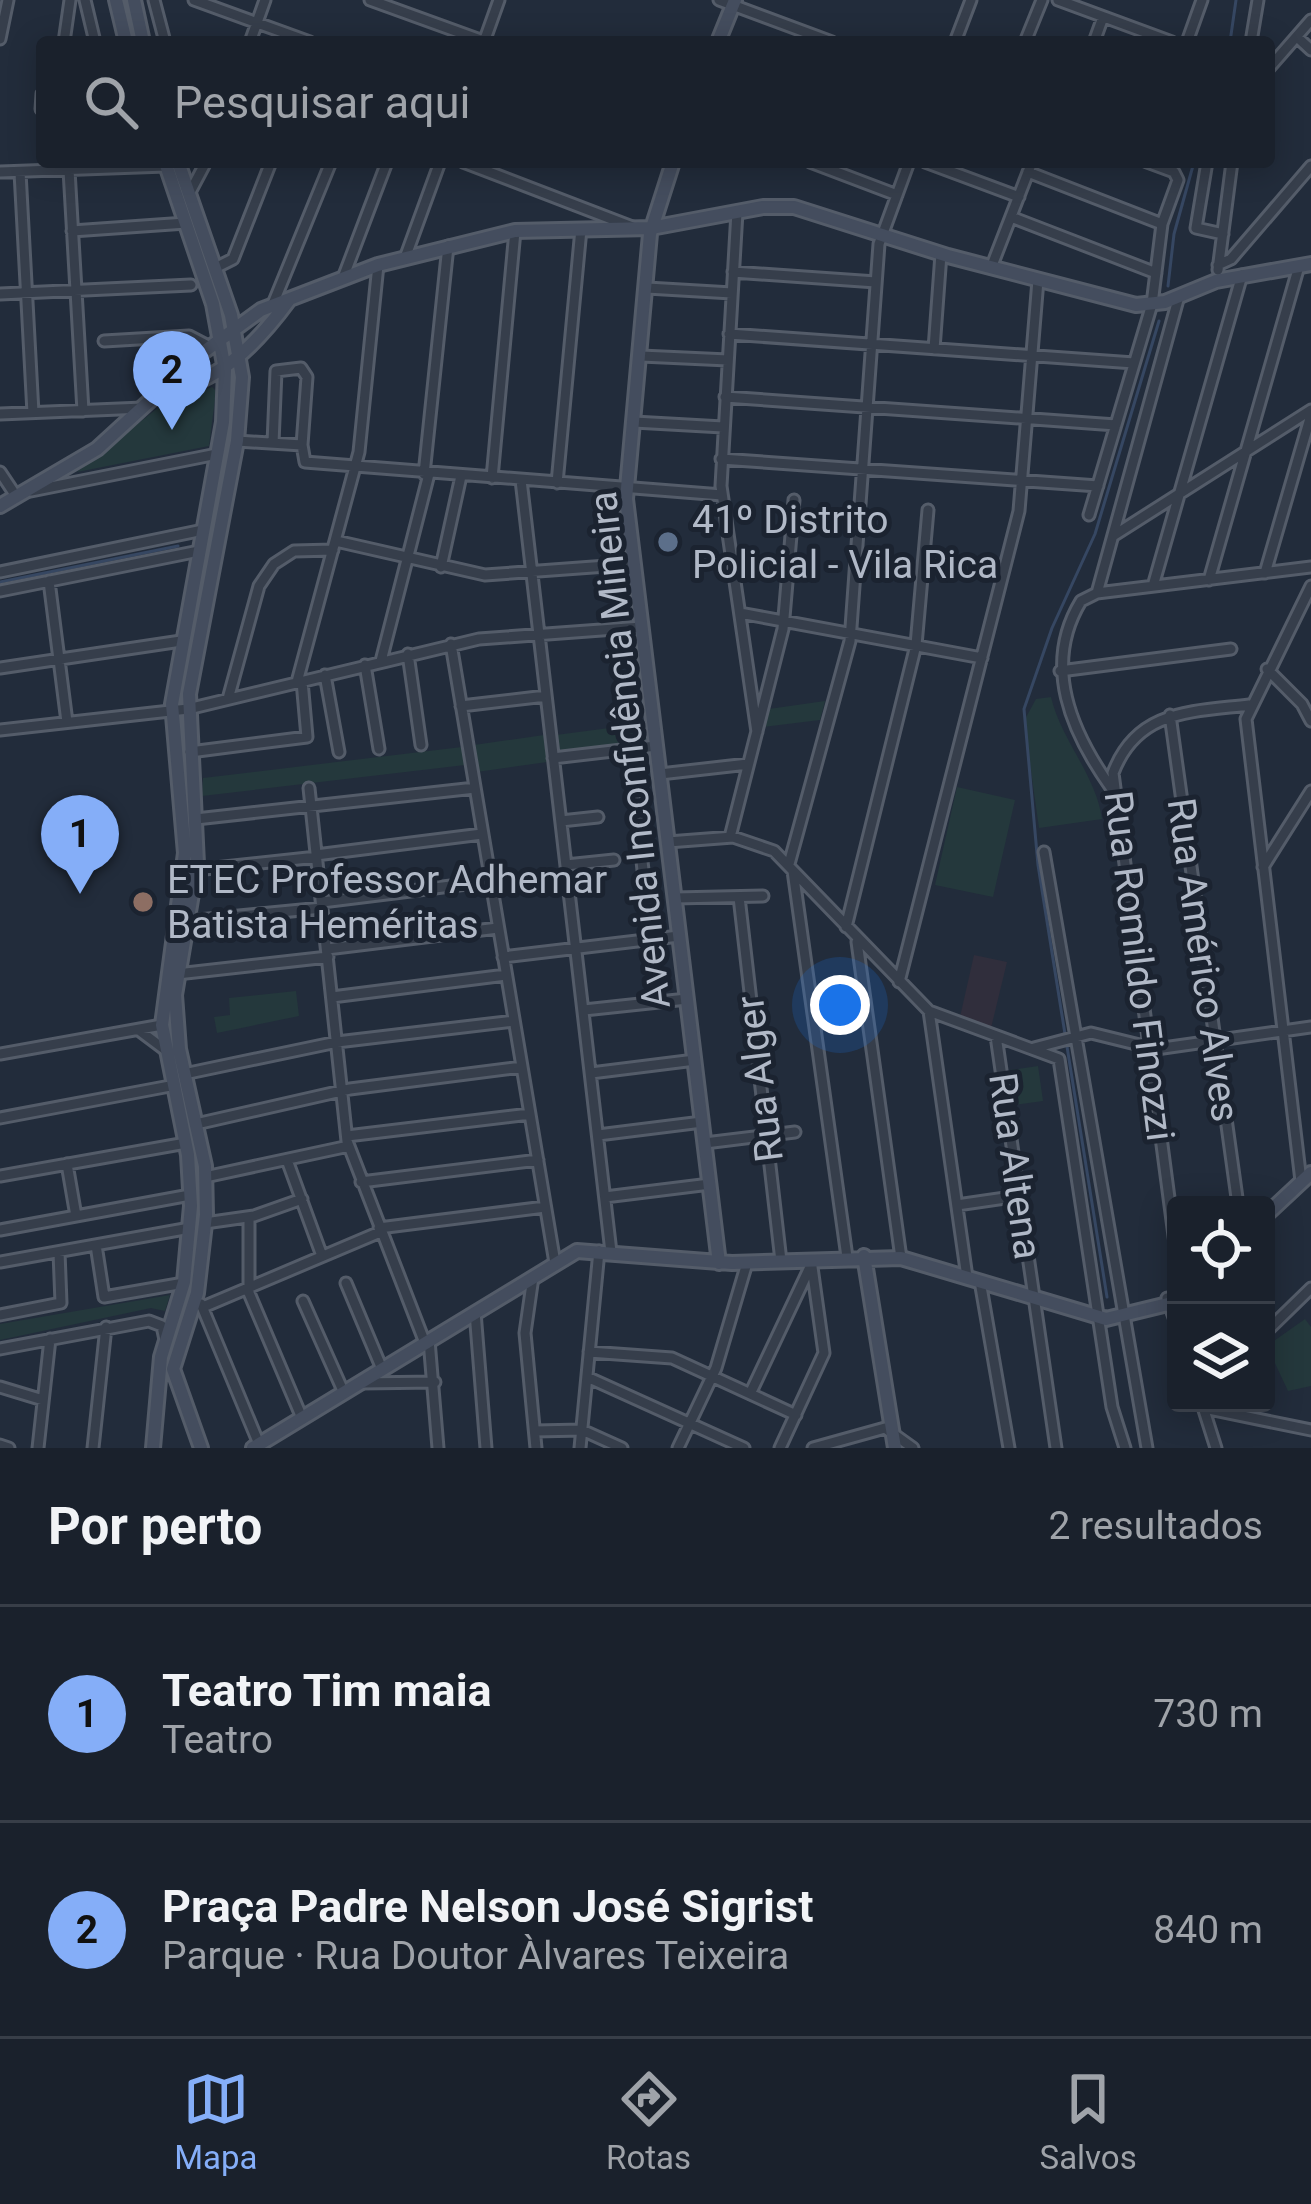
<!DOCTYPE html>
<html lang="pt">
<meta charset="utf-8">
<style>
body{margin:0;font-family:Roboto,sans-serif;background:#272e38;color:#f1f3f6}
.controls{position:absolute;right:36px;bottom:36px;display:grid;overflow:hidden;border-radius:12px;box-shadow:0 6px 30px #0003}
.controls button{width:108px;height:108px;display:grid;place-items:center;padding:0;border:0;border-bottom:3px solid #383e48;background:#1a212c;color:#f1f3f6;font:60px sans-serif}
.you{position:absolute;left:840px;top:1005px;width:42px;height:42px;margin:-30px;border:9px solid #fff;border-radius:50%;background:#1a73e8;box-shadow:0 0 0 18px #1a73e833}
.badge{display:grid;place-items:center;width:78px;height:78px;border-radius:50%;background:#85aef8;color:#111;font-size:39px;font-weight:700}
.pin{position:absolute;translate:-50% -99px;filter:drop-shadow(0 3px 6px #0008)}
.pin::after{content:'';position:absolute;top:63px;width:42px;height:36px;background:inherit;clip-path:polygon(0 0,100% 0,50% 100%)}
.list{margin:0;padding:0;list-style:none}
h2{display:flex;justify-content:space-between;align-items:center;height:156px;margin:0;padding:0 48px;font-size:51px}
h2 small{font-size:39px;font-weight:400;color:#9fa3a9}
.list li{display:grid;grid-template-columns:78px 1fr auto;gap:36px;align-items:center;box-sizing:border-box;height:216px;padding:0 48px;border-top:3px solid #383e48}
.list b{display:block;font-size:45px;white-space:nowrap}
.list p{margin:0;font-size:39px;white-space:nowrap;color:#9fa3a9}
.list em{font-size:39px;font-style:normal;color:#9fa3a9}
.icon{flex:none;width:66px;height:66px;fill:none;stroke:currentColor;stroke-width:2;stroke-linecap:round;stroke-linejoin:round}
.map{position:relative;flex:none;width:1311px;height:1448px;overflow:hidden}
.search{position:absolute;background:#1a212c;box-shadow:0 6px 30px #0003;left:36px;right:36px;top:36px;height:132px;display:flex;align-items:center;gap:30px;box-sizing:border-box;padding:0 42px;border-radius:12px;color:#9fa3a9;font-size:45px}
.sheet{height:588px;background:#1a212c}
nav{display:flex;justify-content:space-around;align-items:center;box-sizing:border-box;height:168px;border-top:3px solid #383e48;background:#1a212c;font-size:33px;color:#9fa3a9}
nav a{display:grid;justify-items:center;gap:6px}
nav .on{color:#85aef8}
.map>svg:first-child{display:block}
.medical{fill:#302e3c}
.green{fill:#24383c}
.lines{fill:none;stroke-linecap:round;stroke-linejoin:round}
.stream{stroke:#364762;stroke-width:3}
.street-casing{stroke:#545c69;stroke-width:15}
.secondary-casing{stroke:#545c69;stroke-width:18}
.street{stroke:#363e4b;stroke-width:9}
.secondary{stroke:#444d5e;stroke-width:12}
.service-dot{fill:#5c6f8a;stroke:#1b2330;stroke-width:4.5}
.education-dot{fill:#8d6e63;stroke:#1b2330;stroke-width:4.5}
.labels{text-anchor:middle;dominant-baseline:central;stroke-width:10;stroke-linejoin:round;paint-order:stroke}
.poi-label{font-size:39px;fill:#b1b9c7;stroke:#1b2330;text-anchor:start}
.street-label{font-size:39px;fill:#b1b9c7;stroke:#1b2330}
</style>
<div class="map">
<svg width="1311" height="1448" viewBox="0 0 1311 1448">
<rect width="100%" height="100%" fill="#222c3b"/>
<!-- medical -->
<path class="medical" d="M974 955 1007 962 991 1028 960 1017Z"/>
<!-- green -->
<path class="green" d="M212 387 216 391 209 446 77 472 159 407Z
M1051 697C1061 740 1096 775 1102 819L1039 828 1024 721 1036 699Z
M825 701 820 720 763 727 769 709Z
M647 723 649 742 558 754 556 735Z
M544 735 547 762 477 772 474 745Z
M462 747 465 765 202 796 203 778Z
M957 787 1015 800 993 897 935 885Z
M296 991 299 1016 217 1033 214 1017 230 1015 229 998Z
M1038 1066 1043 1101 1015 1105 1010 1070Z
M170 1295 165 1311 151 1308 0 1340V1324Z
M1305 1319 1311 1327V1386L1288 1391 1267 1346Z"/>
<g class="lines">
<!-- stream -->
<path class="stream" d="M1230 42 1236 0
M1168 286 1174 234 1194 162
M0 582 178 546
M1107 1297 1038 865 1024 709 1052 628 1095 534 1159 321"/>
<defs>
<path id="street" d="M85 0 95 42
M154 0 165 42
M194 0 310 42
M370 0 486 42
M719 0 832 42
M1058 0 1172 42
M1297 37 1311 50
M0 39 8 0
M64 42 70 0
M250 42 265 0
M484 42 499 0
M955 42 971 0
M1025 42 1042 0
M1094 42 1103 17
M1187 42 1202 0
M1251 42 1258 0
M1269 68 1311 20
M41 109 42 94
M463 162 635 228
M810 162 897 195
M925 162 1019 197
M1207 162 1196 228 1223 234
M69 170 83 411
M0 172 166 166
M20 172 33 413
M1028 172 1162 224
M189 194 206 162
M737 212 721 486 757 732
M1011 217 1156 273
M72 231 186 223
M405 258 440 162
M1218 265 1231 259 1311 166
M215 268 233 259 271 162
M991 268 1032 162
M1218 270 1232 162
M733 272 876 282
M343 278 387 162
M647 288 732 293
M0 294 191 285
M273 304 331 162
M729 334 1134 363
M104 341 189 336 210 347
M934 349 941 254
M641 356 728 360
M725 397 1116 425
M0 414 143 408
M634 422 723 427
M237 441 302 445 305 462 722 495
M273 443 276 371 301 368 307 377 302 445
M721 459 1098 486
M0 472 16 496
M424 474 448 246
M492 478 515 231
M521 480 611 1252
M557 483 581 229
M31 491 217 454
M1089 515 1152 304 1162 224 1178 180 1174 172 1147 162
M1113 536 1311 410
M336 541 485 575 634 564
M441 567 461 476
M0 572 203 530
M1265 573 1311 415
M1209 580 1299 266
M49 581 67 722
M1153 586 1242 275
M0 591 199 551
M1097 593 1179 296
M740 613 982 658
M451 644 555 1263
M408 654 421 745
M381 661 429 474
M365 665 379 749
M0 668 181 641
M1267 669 1302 704 1311 721
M1060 671 1231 649
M325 675 339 752
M297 682 359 452 378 265
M228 699 259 586 274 564 294 551 333 550
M461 706 546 696
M1170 715 1238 1205
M0 730 188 709 479 639 642 627
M190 752 307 737 302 681
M553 758 656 746
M660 774 748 764
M633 781 644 879
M309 788 347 1141 425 1343
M1112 789C1071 732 1042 665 1081 601L1097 593 1311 567
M196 819 475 788
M561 821 598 817
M730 837 783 629 794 500
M668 842 733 837 774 851 929 1011 1059 1059 1112 1407 1125 1448
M1044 852 1147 1448
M316 855 482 834
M789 864 850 641 879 244 909 162
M566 865 614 860
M1263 867 1311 791
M196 870 317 857
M793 871 847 1257
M739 897 781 1261
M675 898 763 896
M322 902 491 881
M188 921 322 908
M846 927 916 645 928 510
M857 942 901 1258
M327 949 498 928
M503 957 679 936
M177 974 328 957
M899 982 1019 511 1038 280
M332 997 506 975
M584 1010 687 999
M929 1011 967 1277
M140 1031 164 1049
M996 1036 1056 1448
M1034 1048 1091 1033 1156 1049 1311 1027
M0 1054 162 1025
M591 1073 695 1060
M184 1074 337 1042 514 1021
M0 1118 170 1086
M196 1124 350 1089 522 1067
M598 1135 702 1122
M347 1136 530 1114
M705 1143 795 1132
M287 1160 322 1256
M67 1164 76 1216
M0 1176 186 1143
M205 1177 349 1146
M1301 1181 1246 719 1311 586
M361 1182 538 1160
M605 1197 710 1184
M957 1205 1019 1196
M249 1217V1293L302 1418
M205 1223 254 1216 302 1199
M379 1228 545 1207
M0 1230 190 1195
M96 1245 104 1297 184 1283
M1176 1251 1113 773C1137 710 1190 712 1249 705
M0 1262 190 1228
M533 1277 525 1333 536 1448
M980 1281 1009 1448
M346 1283 382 1369
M1167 1298 1176 1323
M303 1301 344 1393
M201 1304 259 1444
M203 1307 380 1232
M475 1312 486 1448
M0 1315 61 1303 59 1252
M1266 1332 1311 1288
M429 1340 438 1448
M0 1349 149 1321 162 1326 165 1340
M589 1352 672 1358 796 1415
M587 1377 744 1448
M361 1383 435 1382
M0 1387 43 1400
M750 1394 811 1265
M1203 1407 1216 1448
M1204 1408 1311 1430
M535 1431 582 1430 622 1448
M0 1445 9 1448
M38 1448 50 1339
M93 1448 106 1327
M580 1448 599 1251
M678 1448 716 1368 747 1263
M780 1448 824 1353 811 1260
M813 1448 885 1428 913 1448"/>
<path id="secondary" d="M116 0 126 42
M134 0 143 42
M718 42 735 0
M178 162 231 315 242 377 237 441 189 694 197 864 175 995 179 1049 205 1166 206 1215 197 1293 173 1369 201 1448
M673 162 650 234 626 499 719 1263
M160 395C220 380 253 349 289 300
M0 506 97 449 202 353 261 310 378 265 515 231 651 228 763 207H794L948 256 1136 305 1165 302 1216 281 1311 264
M1266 1215 1311 1173
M864 1256 895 1448
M153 1448 161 1357 184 1282 191 1206 188 1155 162 1025 185 853 172 704 223 422 225 370 213 304 165 162
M253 1448 577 1251 732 1263 901 1258 1106 1319 1176 1302"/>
</defs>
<!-- street casing -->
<use href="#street" class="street-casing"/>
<!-- secondary casing -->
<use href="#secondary" class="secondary-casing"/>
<!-- street -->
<use href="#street" class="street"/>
<!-- secondary -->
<use href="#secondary" class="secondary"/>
</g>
<!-- markers -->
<circle class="service-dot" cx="668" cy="542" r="12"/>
<circle class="education-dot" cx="143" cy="902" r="12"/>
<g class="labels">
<!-- poi labels -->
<g class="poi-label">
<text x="692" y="520">41º Distrito<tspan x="692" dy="45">Policial - Vila Rica</tspan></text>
<text x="167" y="880">ETEC Professor Adhemar<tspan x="167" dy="45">Batista Heméritas</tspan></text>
</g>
<!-- street labels -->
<g class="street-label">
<text transform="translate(630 750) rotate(-96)">Avenida Inconfidência Mineira</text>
<text transform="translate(1203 960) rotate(82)">Rua Américo Alves</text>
<text transform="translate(1139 966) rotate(83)">Rua Romildo Finozzi</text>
<text transform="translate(760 1079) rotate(-97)">Rua Alger</text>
<text transform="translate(1015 1166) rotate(82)">Rua Altena</text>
</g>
</g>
</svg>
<div class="controls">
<button><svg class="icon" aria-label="locate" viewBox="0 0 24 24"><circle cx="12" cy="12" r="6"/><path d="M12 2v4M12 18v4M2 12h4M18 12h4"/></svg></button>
<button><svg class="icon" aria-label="layers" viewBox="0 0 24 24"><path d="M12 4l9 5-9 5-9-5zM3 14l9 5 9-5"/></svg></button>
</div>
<div class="you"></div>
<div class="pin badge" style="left:80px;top:894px">1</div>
<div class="pin badge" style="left:172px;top:430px">2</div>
<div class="search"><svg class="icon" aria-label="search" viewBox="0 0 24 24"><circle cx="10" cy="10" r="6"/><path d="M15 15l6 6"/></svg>Pesquisar aqui</div>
</div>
<section class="sheet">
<h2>Por perto<small>2 resultados</small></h2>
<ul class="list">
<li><span class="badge">1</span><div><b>Teatro Tim maia</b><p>Teatro</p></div><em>730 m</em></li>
<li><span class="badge">2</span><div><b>Praça Padre Nelson José Sigrist</b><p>Parque · Rua Doutor Àlvares Teixeira</p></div><em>840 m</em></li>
</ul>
</section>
<nav>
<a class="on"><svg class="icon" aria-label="map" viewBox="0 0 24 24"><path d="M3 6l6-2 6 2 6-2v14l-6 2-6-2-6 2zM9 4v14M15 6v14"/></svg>Mapa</a>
<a><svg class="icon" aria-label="directions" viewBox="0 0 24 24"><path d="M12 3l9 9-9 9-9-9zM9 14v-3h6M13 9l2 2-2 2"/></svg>Rotas</a>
<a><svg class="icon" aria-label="saved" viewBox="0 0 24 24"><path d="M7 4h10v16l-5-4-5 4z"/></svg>Salvos</a>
</nav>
